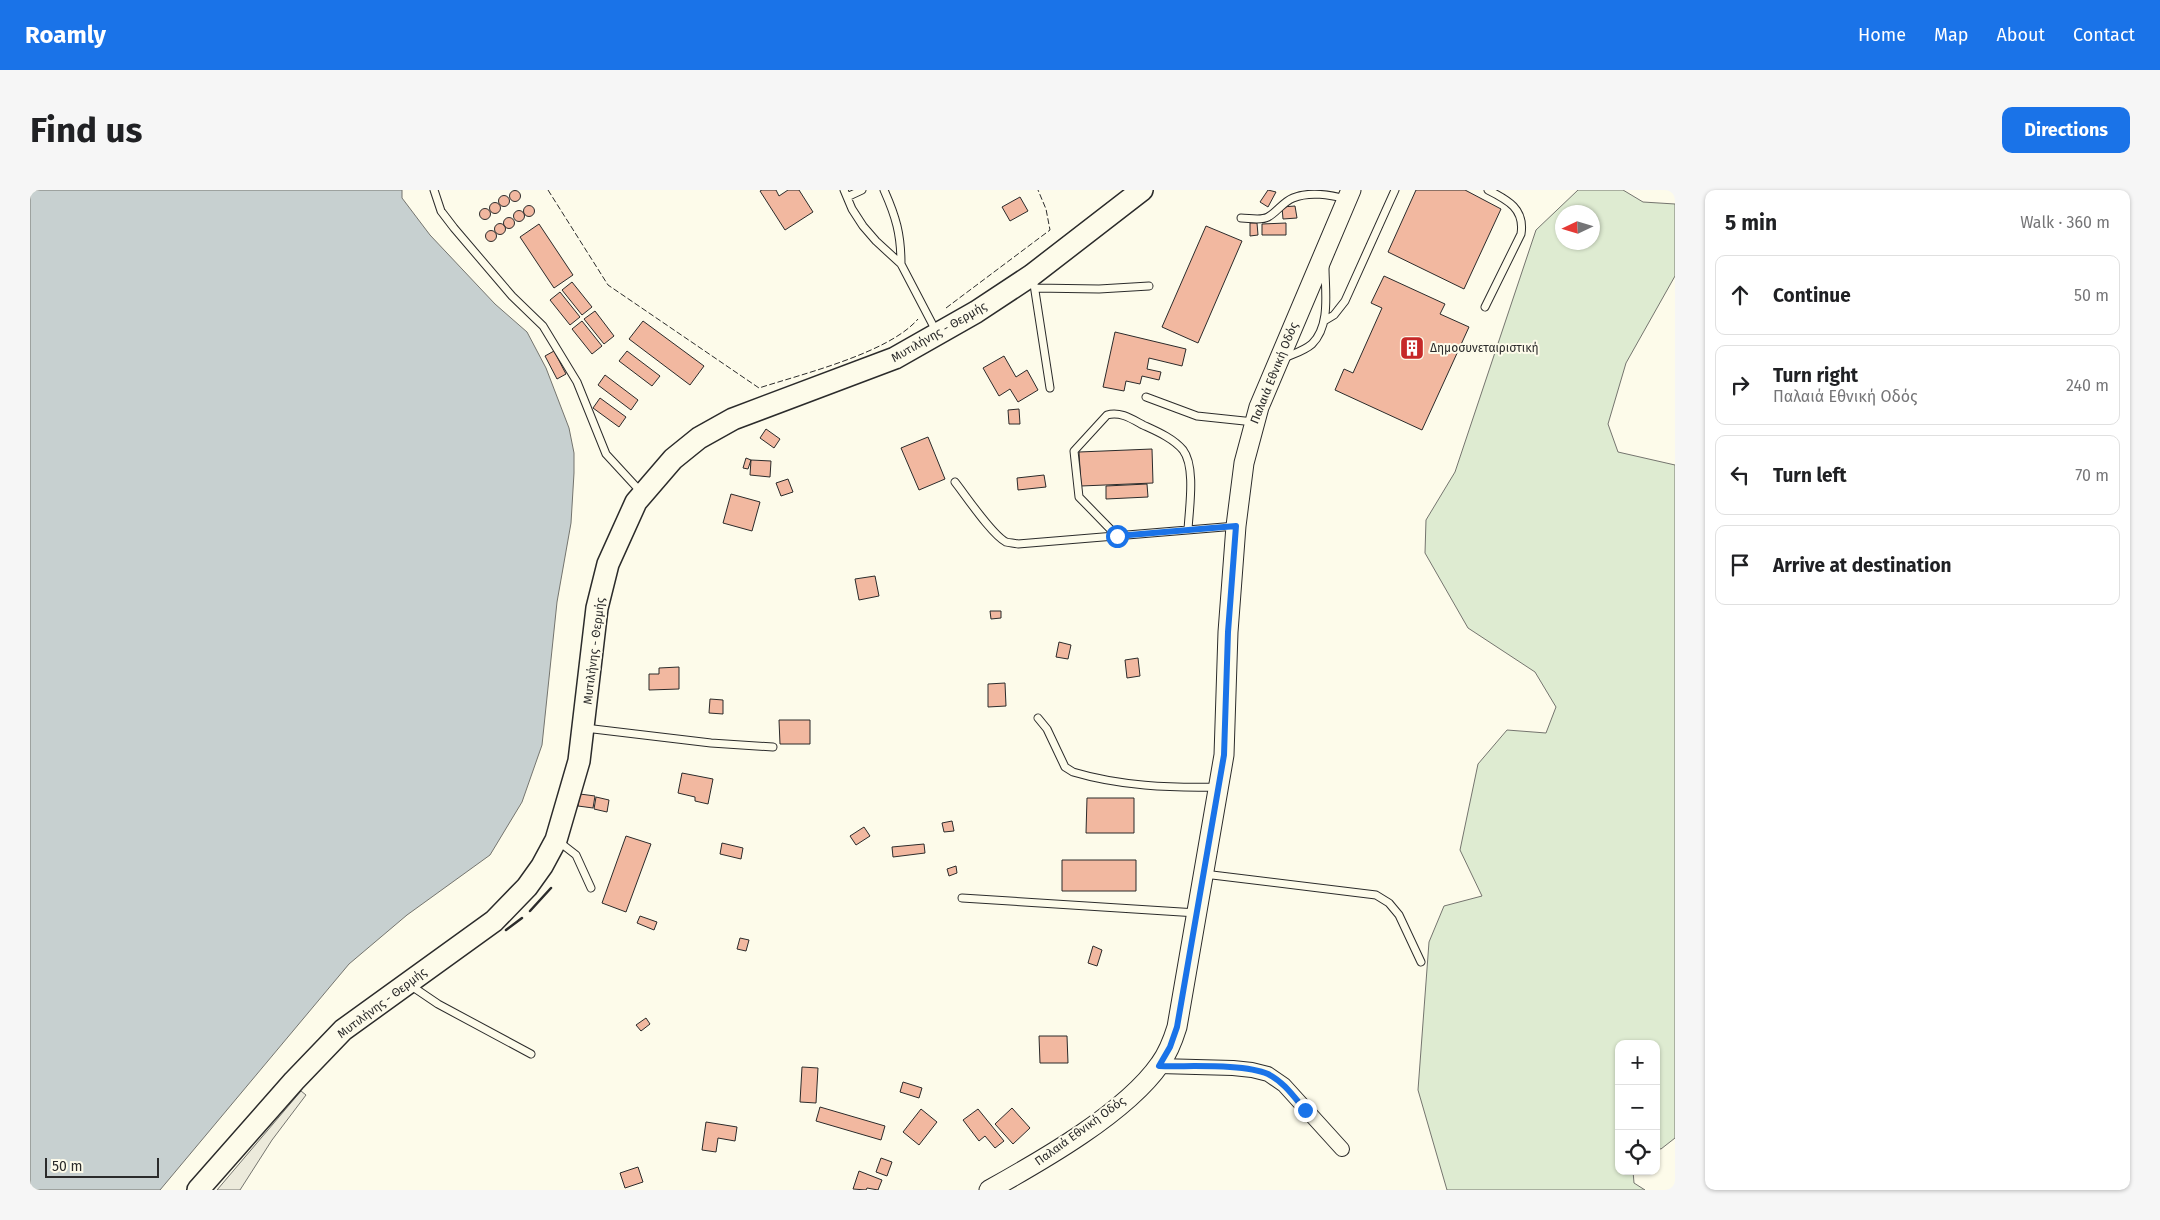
<!DOCTYPE html>
<meta charset="utf-8">
<style>
body{margin:0;font-family:"Fira Sans",sans-serif;background:#f6f6f6;color:#202124}
.controls{position:absolute;right:15px;bottom:15px;display:grid;overflow:hidden;border-radius:10px;box-shadow:0 1px 4px #0004}
.controls button{width:45px;height:45px;display:grid;place-items:center;padding:0;border:0;border-bottom:1px solid #e0e0e0;background:#fff;color:#202124;font:25px sans-serif}
.compass{position:absolute;left:1525px;top:15px;width:45px;height:45px;border-radius:50%;background:#fff;box-shadow:0 1px 4px #0004;rotate:266deg}
.scale{position:absolute;left:15px;bottom:12px;width:114px;box-sizing:border-box;padding-left:5px;border:2px solid #2b2b2b;border-top:0;font-size:14px;line-height:18px;white-space:nowrap;color:#2b2b2b;-webkit-text-stroke:4px #fdfbea;paint-order:stroke}
.stop{position:absolute;width:15px;height:15px;margin:-11px;border:4px solid #1a73e8;border-radius:50%;background:#fff}
.stop.end{background:#1a73e8;border-color:#fff;box-shadow:0 1px 5px #0008}
.list{margin:0;padding:0;list-style:none}
h2{display:flex;justify-content:space-between;align-items:center;height:65px;margin:0;padding:0 20px;font-size:21px}
h2 small{font-size:16px;font-weight:400;color:#757577}
.list li{display:grid;grid-template-columns:32px 1fr auto;gap:15px;align-items:center;box-sizing:border-box;height:80px;margin:0 10px 10px;padding:0 10px;border:1px solid #e0e0e0;border-radius:10px}
.list b{display:block;font-size:19px;white-space:nowrap}
.list p{margin:0;font-size:16px;white-space:nowrap;color:#757577}
.list em{font-size:16px;font-style:normal;color:#757577}
.icon{flex:none;width:28px;height:28px;fill:none;stroke:currentColor;stroke-width:2;stroke-linecap:round;stroke-linejoin:round}
.map{position:relative;flex:none;width:1645px;height:1000px;overflow:hidden;border-radius:10px}
header{display:flex;align-items:center;gap:30px;box-sizing:border-box;height:70px;padding:0 25px;background:#1a73e8;color:#fff}
header strong{font-size:24px}
nav{display:flex;gap:28px;margin-inline-start:auto;font-size:18px}
.intro{display:flex;align-items:center;justify-content:space-between;box-sizing:border-box;height:120px;padding:0 30px}
h1{margin:0;font-size:35px}
.button{padding:12px 22px;border-radius:10px;background:#1a73e8;color:#fff;font-size:18px;font-weight:700}
main{display:flex;gap:30px;padding:0 30px}
aside{flex:1;background:#fff;border-radius:10px;box-shadow:0 1px 4px #0004}
.map>svg:first-child{display:block}
.green{fill:#deebd1;stroke:#74746e;fill-rule:evenodd}
.parking{fill:#eceadb;stroke:#74746e}
.water{fill:#c7d0d0;stroke:#74746e}
.building{fill:#f2b8a0;stroke:#2b2b2b}
.lines{fill:none;stroke-linecap:round;stroke-linejoin:round}
.service-casing{stroke:#2b2b2b;stroke-width:9}
.minor-casing{stroke:#2b2b2b;stroke-width:16}
.secondary-casing{stroke:#2b2b2b;stroke-width:21}
.primary-casing{stroke:#2b2b2b;stroke-width:24}
.service{stroke:#fdfbea;stroke-width:7}
.minor{stroke:#fdfbea;stroke-width:14}
.secondary{stroke:#fdfbea;stroke-width:19}
.primary{stroke:#fdfbea;stroke-width:21}
.fence{stroke:#2b2b2b;stroke-width:1;stroke-dasharray:6 2.5;stroke-linecap:butt}
.wall{stroke:#2b2b2b;stroke-width:2.5}
.route{stroke:#1a73e8;stroke-width:6}
.labels{text-anchor:middle;dominant-baseline:central;stroke-width:4;stroke-linejoin:round;paint-order:stroke}
.street-label{font-size:12px;fill:#2b2b2b;stroke:#fdfbea}
.poi-label{font-size:12px;fill:#2b2b2b;stroke:#fdfbea;text-anchor:start}
</style>
<header>
<strong>Roamly</strong>
<nav><a>Home</a><a>Map</a><a>About</a><a>Contact</a></nav>
</header>
<div class="intro"><h1>Find us</h1><a class="button">Directions</a></div>
<main>
<div class="map">
<svg width="1645" height="1000" viewBox="0 0 1645 1000">
<rect width="100%" height="100%" fill="#fdfbea"/>
<!-- green -->
<path class="green" d="M1548 0H1593L1613 12 1645 14V86L1596 173 1578 234 1588 262 1645 275V948L1631 959 1626 958V854H1589V981H1603L1604 993 1615 1000H1417L1388 900 1399 752 1414 716 1452 706 1430 660 1448 574 1477 540 1516 543 1526 517 1505 482 1438 438 1395 363 1396 330 1425 282 1506 40ZM1532 22H1562V52H1532Z"/>
<!-- parking -->
<path class="parking" d="M271 901 276 905 242 950 210 1000H187Z"/>
<!-- water -->
<path class="water" d="M0 0H372V8L400 45 465 114 497 142 516 178 539 238 544 263V283L541 333 527 412 512 555 492 612 460 665 377 725 319 774 130 1000H0Z"/>
<!-- building -->
<path class="building" d="M732 0H746L749 6 758 0H769L783 22 755 40 730 1Z
M1238 0 1246 2 1238 17 1230 12Z
M1386 0H1435L1471 19 1434 99 1358 62Z
M479.5 6a5.5 5.5 0 1 1 11 0a5.5 5.5 0 1 1-11 0Z
M468.5 11a5.5 5.5 0 1 1 11 0a5.5 5.5 0 1 1-11 0Z
M990 7 998 21 980 31 972 17Z
M459.5 18a5.5 5.5 0 1 1 11 0a5.5 5.5 0 1 1-11 0Z
M493.5 21a5.5 5.5 0 1 1 11 0a5.5 5.5 0 1 1-11 0Z
M1265 16 1267 28 1253 29 1252 17Z
M449.5 24a5.5 5.5 0 1 1 11 0a5.5 5.5 0 1 1-11 0Z
M483.5 26a5.5 5.5 0 1 1 11 0a5.5 5.5 0 1 1-11 0Z
M473.5 33a5.5 5.5 0 1 1 11 0a5.5 5.5 0 1 1-11 0Z
M1220 33H1227L1228 45 1220 46Z
M1256 33V45H1232V34Z
M464.5 39a5.5 5.5 0 1 1 11 0a5.5 5.5 0 1 1-11 0Z
M509 34 543 85 524 98 490 47Z
M1176 36 1212 51 1168 153 1132 137Z
M455.5 46a5.5 5.5 0 1 1 11 0a5.5 5.5 0 1 1-11 0Z
M1354 86 1415 114 1410 124 1439 137 1392 240 1305 200 1314 179 1323 183 1352 118 1341 113Z
M542 92 562 117 552 125 532 100Z
M530 102 550 127 540 135 520 110Z
M565 121 584 146 574 154 554 129Z
M552 131 572 156 562 164 542 139Z
M613 131 674 176 660 195 599 149Z
M1085 142 1156 159 1152 176 1119 168 1117 179 1131 182 1129 190 1112 186 1110 194 1096 191 1094 201 1073 197Z
M524 161 536 184 527 189 515 166Z
M597 161 630 186 622 196 589 171Z
M974 166 986 187 997 180 1008 200 988 212 980 199 969 206 953 178Z
M575 185 608 210 601 220 568 195Z
M570 208 596 227 589 237 563 218Z
M989 219 990 234H979L978 220Z
M736 239 750 249 744 258 730 248Z
M898 247 915 289 889 300 871 258Z
M1122 259 1123 293 1051 296 1049 262Z
M716 268 721 270 718 279 713 278Z
M721 270 741 271 740 287 720 285Z
M1014 285 1016 297 988 300 987 288Z
M758 289 763 302 751 306 746 293Z
M1117 294 1118 307 1076 309V296Z
M701 304 730 312 722 341 693 333Z
M845 386 849 406 829 410 825 389Z
M960 421H971V428L961 429Z
M1029 452 1041 455 1038 469 1026 467Z
M1108 468 1110 486 1097 488 1095 470Z
M649 477V499L619 500V484H629V478Z
M975 493 976 516 958 517V494Z
M680 509 693 510V524L679 523Z
M749 530H780V554H750Z
M652 583 683 589 678 614 665 611V607L648 603Z
M550 604 565 606 563 618 548 616Z
M566 607 579 610 577 622 564 619Z
M1057 608H1104V643H1056Z
M922 631 924 641 914 642 912 633Z
M834 637 840 646 826 655 820 646Z
M596 646 621 654 596 722 572 713Z
M692 653 713 658 711 669 690 664Z
M894 654 895 663 863 667 862 657Z
M1032 670H1106V701H1032Z
M926 676 927 683 919 686 917 679Z
M610 726 627 732 624 740 607 733Z
M710 748 719 750 716 761 707 759Z
M1063 756 1072 760 1067 776 1058 773Z
M616 828 620 834 611 841 606 835Z
M1009 846H1037L1038 873H1010Z
M772 877 788 878 786 913 770 912Z
M873 892 892 898 889 908 870 902Z
M790 917 855 936 851 950 786 931Z
M982 918 1000 938 983 954 965 934Z
M891 919 907 932 889 955 873 942Z
M948 919 974 951 965 958 955 946 949 951 933 930Z
M676 932 707 937 705 951 688 948 686 962 672 960Z
M851 968 862 972 857 986 846 982Z
M608 977 613 992 595 998 590 983Z
M829 981 852 990 848 1000 837 998 836 1000 823 999Z"/>
<g class="lines">
<defs>
<path id="service" d="M404 0 411 21 424 38 482 106 513 136 547 192 576 264 611 302
M814 0 822 19 833 36 846 51 871 74 906 141
M854 0C866 27 871 44 871 74
M817 7 832 0
M1211 28C1219 28 1231 31 1238 27 1247 22 1253 12 1263 8 1280 1 1300 5 1317 9
M1003 88 1020 198
M1005 98 1069 99 1119 96
M1455 117 1491 44C1495 19 1478 10 1458 0
M1294 131 1304 125 1315 111 1365 0
M1254 168C1263 164 1274 161 1282 154 1301 135 1295 102 1295 77
M1116 207 1167 226 1224 232
M925 292C936 306 962 345 976 352 980 353 984 353 988 354L1206 336
M1087 346 1049 307 1044 261 1077 225C1090 221 1102 229 1113 235 1126 241 1143 248 1153 260 1166 277 1159 319 1158 340
M1008 528 1017 539 1035 577 1043 582C1090 596 1139 598 1188 597
M555 538 681 553 743 557
M528 651 546 665 561 698
M1174 684 1346 705 1359 713 1369 725 1391 772
M932 708 1167 723
M380 795 408 814 501 864"/>
<path id="minor" d="M1129 876 1203 878 1222 880 1238 884 1254 895 1312 959"/>
<path id="secondary" d="M959 1000C1011 971 1096 923 1130 874 1138 863 1143 850 1147 837L1194 565 1198 442 1206 336 1214 273 1229 217 1321 0"/>
<path id="primary" d="M168 1000 264 891 313 840 464 731 497 697 512 676 526 650 549 571 567 418 578 374 606 312 643 269 669 248 703 229 865 168 946 122 1002 85 1112 0"/>
</defs>
<!-- service casing -->
<use href="#service" class="service-casing"/>
<!-- minor casing -->
<use href="#minor" class="minor-casing"/>
<!-- secondary casing -->
<use href="#secondary" class="secondary-casing"/>
<!-- primary casing -->
<use href="#primary" class="primary-casing"/>
<!-- service -->
<use href="#service" class="service"/>
<!-- minor -->
<use href="#minor" class="minor"/>
<!-- secondary -->
<use href="#secondary" class="secondary"/>
<!-- primary -->
<use href="#primary" class="primary"/>
<!-- fence -->
<path class="fence" d="M518 0 578 95 729 198C772 184 859 163 888 129
M916 118 1020 40 1016 19 1008 0"/>
<!-- wall -->
<path class="wall" d="M500 721 521 698
M476 740 492 728"/>
</g>
<g class="lines">
<!-- route -->
<path class="route" d="M1087 346 1206 336 1198 442 1194 565 1147 837 1140 857 1129 876C1157 877 1214 873 1238 884 1254 892 1264 907 1275 920"/>
</g>
<!-- icons -->
<defs>
<symbol id="building-square" viewBox="-11 -11 22 22"><rect x="-9" y="-9" width="18" height="18" rx="4" fill="#c62828" stroke="#fdfbea"/><path d="M-4-6H4V6H1V3H-1V6H-4ZM-2.5-4.3h1.7v1.8h-1.7ZM.8-4.3h1.7v1.8H.8ZM-2.5-1h1.7V.8h-1.7ZM.8-1h1.7V.8H.8Z" fill="#fff"/></symbol>
</defs>
<g fill-rule="evenodd">
<use href="#building-square" x="1368" y="144" width="28" height="28"/>
</g>
<g class="labels">
<!-- street labels -->
<g class="street-label">
<text transform="translate(909 142) rotate(-30)">Μυτιλήνης - Θερμής</text>
<text transform="translate(1244 183) rotate(-68)">Παλαιά Εθνική Οδός</text>
<text transform="translate(564 461) rotate(-83)">Μυτιλήνης - Θερμής</text>
<text transform="translate(352 813) rotate(-37)">Μυτιλήνης - Θερμής</text>
<text transform="translate(1050 941) rotate(-36)">Παλαιά Εθνική Οδός</text>
</g>
<!-- poi labels -->
<g class="poi-label">
<text x="1400" y="158">Δημοσυνεταιριστική</text>
</g>
</g>
</svg>
<div class="controls">
<button>+</button>
<button>−</button>
<button><svg class="icon" aria-label="locate" viewBox="0 0 24 24"><circle cx="12" cy="12" r="6"/><path d="M12 2v4M12 18v4M2 12h4M18 12h4"/></svg></button>
</div>
<svg class="compass" viewBox="-18 -18 36 36"><path d="M0-13l5 13h-10z" fill="#e53935"/><path d="M0 13l5-13h-10z" fill="#757577"/></svg>
<div class="scale">50 m</div>
<div class="stop" style="left:1087px;top:346px"></div>
<div class="stop end" style="left:1275px;top:920px"></div>
</div>
<aside>
<h2>5 min<small>Walk · 360 m</small></h2>
<ul class="list">
<li><svg class="icon" aria-label="ahead" viewBox="0 0 24 24"><path d="M12 20V5M6 11l6-6 6 6"/></svg><div><b>Continue</b></div><em>50 m</em></li>
<li><svg class="icon" aria-label="right" viewBox="0 0 24 24"><path d="M7 20v-9h11M14 6l5 5-5 5"/></svg><div><b>Turn right</b><p>Παλαιά Εθνική Οδός</p></div><em>240 m</em></li>
<li><svg class="icon" aria-label="left" viewBox="0 0 24 24"><path d="M17 20v-9H6M10 6l-5 5 5 5"/></svg><div><b>Turn left</b></div><em>70 m</em></li>
<li><svg class="icon" aria-label="arrive" viewBox="0 0 24 24"><path d="M6 21V4h12l-3 4 3 4H6"/></svg><div><b>Arrive at destination</b></div></li>
</ul>
</aside>
</main>
